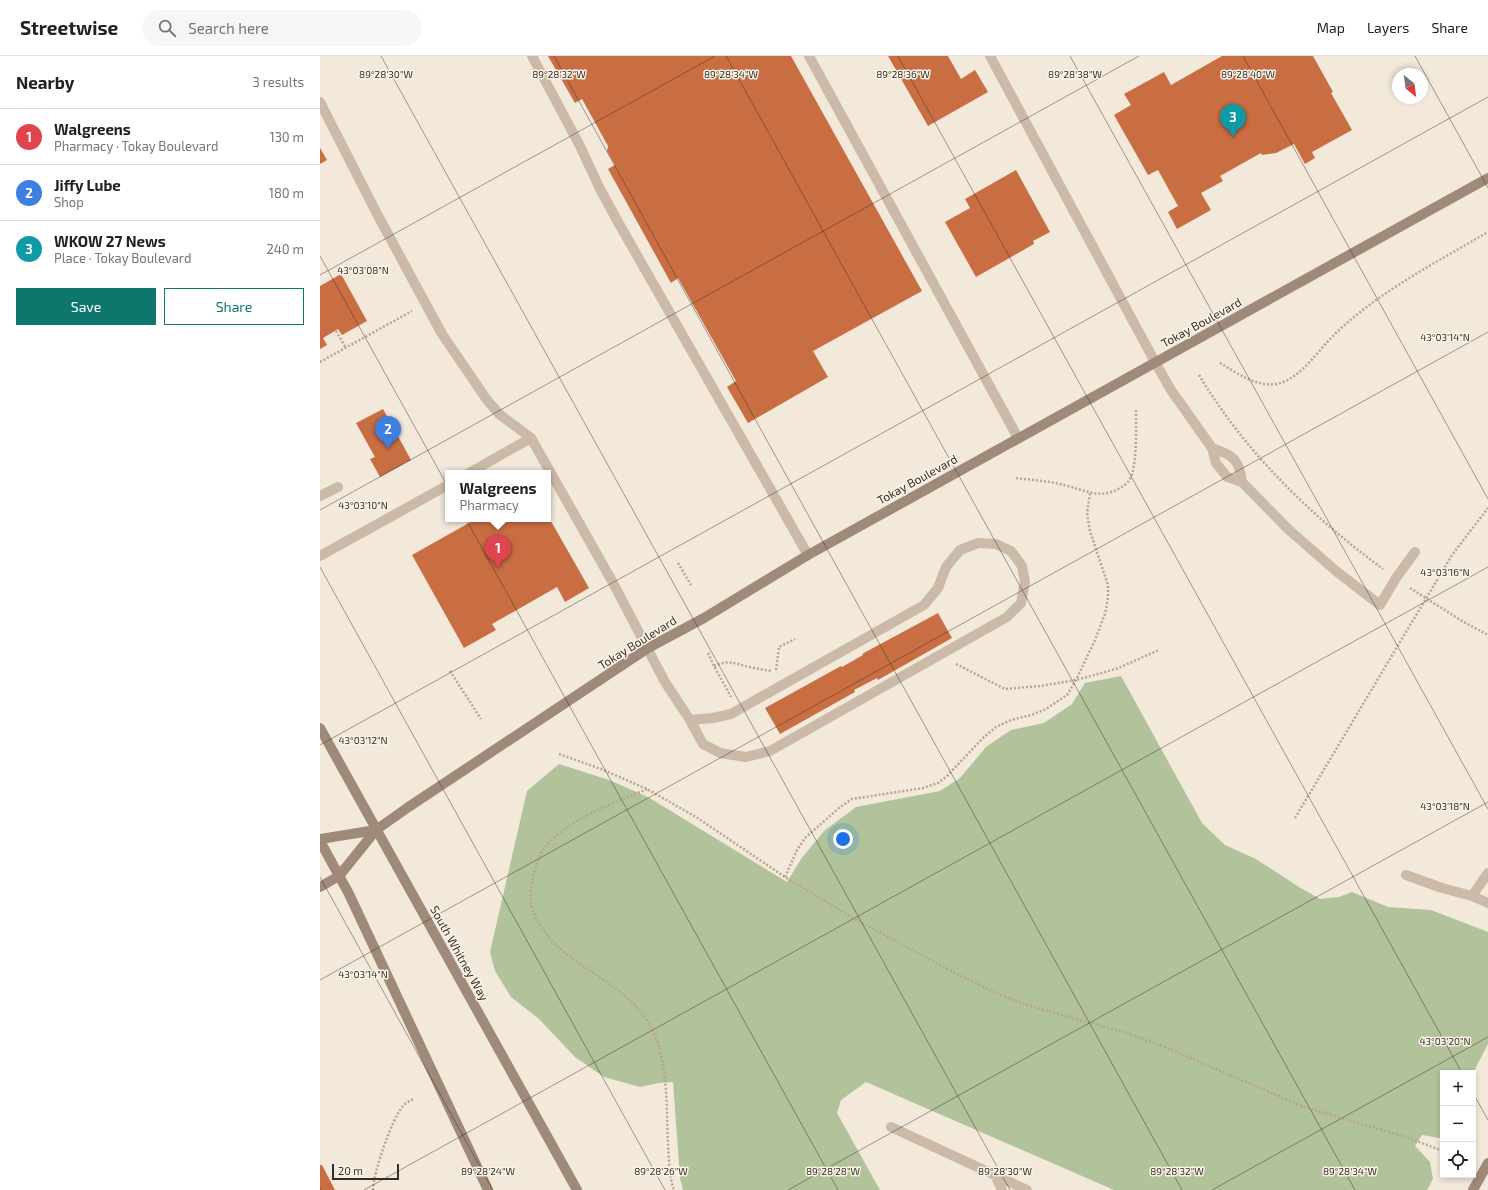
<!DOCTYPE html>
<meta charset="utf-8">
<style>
body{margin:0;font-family:"Exo 2",sans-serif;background:#f6f6f6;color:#202124}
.controls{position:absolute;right:12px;bottom:12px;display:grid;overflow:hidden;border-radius:0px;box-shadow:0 2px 6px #0003}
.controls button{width:36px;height:36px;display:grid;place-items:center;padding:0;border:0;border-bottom:1px solid #e0e0e0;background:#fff;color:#202124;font:20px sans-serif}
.compass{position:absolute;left:1072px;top:12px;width:36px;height:36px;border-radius:50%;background:#fff;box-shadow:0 2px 6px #0003;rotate:151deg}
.scale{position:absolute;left:12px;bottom:10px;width:67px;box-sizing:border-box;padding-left:4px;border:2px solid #372d27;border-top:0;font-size:11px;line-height:14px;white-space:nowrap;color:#372d27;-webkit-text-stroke:3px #faf3e7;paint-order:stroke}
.you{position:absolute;left:523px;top:783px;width:14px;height:14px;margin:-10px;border:3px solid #fff;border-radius:50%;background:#1a73e8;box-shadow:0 0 0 6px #1a73e833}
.badge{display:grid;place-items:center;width:26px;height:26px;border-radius:50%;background:#0f766e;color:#fff;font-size:13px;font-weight:700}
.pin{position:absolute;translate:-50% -33px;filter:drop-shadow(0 1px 2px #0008)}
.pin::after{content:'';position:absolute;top:21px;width:14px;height:12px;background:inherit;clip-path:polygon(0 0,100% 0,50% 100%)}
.popup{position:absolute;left:125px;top:414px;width:106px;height:52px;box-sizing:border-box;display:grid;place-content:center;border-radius:0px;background:#fff;filter:drop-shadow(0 1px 3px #0005);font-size:13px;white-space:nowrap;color:#757577}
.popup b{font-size:15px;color:#202124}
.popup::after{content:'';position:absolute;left:50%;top:100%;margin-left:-8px;border:8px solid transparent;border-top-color:#fff}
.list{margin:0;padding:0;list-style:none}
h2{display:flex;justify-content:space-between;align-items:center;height:52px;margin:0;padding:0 16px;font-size:17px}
h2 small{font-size:13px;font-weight:400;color:#757577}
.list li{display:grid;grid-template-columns:26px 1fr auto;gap:12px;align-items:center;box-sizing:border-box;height:56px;padding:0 16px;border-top:1px solid #e0e0e0}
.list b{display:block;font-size:15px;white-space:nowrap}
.list p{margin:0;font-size:13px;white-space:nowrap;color:#757577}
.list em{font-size:13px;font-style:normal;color:#757577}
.actions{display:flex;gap:8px;padding:12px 16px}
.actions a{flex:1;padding:9px 0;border:1px solid #0f766e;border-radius:0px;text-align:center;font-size:14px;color:#0f766e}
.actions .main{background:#0f766e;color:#fff}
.icon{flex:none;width:22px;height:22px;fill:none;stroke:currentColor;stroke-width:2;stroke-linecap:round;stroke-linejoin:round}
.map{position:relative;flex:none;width:1168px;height:1134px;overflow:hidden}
header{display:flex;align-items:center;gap:24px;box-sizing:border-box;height:56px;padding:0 20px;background:#fff;border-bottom:1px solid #e0e0e0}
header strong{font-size:19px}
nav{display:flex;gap:22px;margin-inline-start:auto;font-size:14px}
.search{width:280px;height:36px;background:#f6f6f6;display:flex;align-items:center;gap:10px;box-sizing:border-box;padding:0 14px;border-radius:22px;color:#757577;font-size:15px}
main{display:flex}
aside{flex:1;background:#fff}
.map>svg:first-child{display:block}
.green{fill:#b2c29a}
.building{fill:#c96d43}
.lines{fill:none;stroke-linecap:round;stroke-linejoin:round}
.path{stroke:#b7a491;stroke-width:2.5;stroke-dasharray:2 2;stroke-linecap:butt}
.lane{stroke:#cbbaa7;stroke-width:10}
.secondary{stroke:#9f8978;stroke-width:10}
.ticks{fill:none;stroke:#372d27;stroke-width:1;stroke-opacity:0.45}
.labels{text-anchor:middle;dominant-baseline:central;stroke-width:3;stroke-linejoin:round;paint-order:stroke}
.street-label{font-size:12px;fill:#372d27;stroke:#faf3e7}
.ticks-label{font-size:10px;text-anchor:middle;fill:#372d27;stroke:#faf3e7;stroke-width:3;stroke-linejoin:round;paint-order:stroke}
</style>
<header>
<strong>Streetwise</strong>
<div class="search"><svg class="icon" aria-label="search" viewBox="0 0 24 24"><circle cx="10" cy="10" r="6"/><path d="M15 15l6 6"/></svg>Search here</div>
<nav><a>Map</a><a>Layers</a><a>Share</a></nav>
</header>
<main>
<aside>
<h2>Nearby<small>3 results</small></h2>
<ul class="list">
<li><span class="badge" style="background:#e0444e">1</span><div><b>Walgreens</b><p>Pharmacy · Tokay Boulevard</p></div><em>130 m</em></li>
<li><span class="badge" style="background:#3f7fe0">2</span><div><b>Jiffy Lube</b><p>Shop</p></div><em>180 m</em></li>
<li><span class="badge" style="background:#0f9aa8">3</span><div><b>WKOW 27 News</b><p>Place · Tokay Boulevard</p></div><em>240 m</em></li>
</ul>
<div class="actions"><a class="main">Save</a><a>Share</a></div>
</aside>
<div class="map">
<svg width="1168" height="1134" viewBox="0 0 1168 1134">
<rect width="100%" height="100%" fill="#f2e9db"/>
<!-- green -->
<path class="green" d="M801 620 882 767 905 789 936 803 979 831 1000 843 1019 841 1032 836 1068 851 1111 854 1168 876V988L1157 1009 1153 1020V1017H1123V1080L1119 1082 1102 1079 1095 1090 1110 1106 1113 1123 1107 1134H794L546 1026 521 1044 517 1057 560 1134H363L360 1122 353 1026 339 1027 320 1031 284 1021 255 1001 219 963 191 941 175 915 170 896 207 735 239 708 289 724 328 741 467 826 481 803 504 775 536 751 620 735 640 722 666 691 691 674 724 667 752 648 765 627Z"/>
<!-- building -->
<path class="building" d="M228 0H471L602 235 493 295 508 321 428 367 407 331 416 325 358 222 351 227 288 113 295 109 287 95 288 90 262 43 255 47Z
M568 0H628L641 23 655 14 668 36 608 70Z
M902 0H993L1013 36 1011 37 1032 74 992 96 995 102 985 108 974 88 956 97 942 99 941 97 900 120 903 125 881 137 891 154 857 173 848 156 858 150 838 114 828 119 794 59 811 49 804 38 844 16 851 29Z
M0 92 7 104 0 108Z
M696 114 730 176 713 185 714 188 656 221 625 166 650 152 645 143Z
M21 218 47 265 22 279 18 273 3 282 7 289 0 293V230Z
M63 353 91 404 60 421 50 403 55 401 36 367Z
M228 460 269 532 245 546 237 531 172 568 176 574 144 592 92 499 156 463H228Z
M618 557 632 582 558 624 557 622 534 634 535 636 460 678 445 652 521 610 522 611 543 599 542 598Z
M0 1109H2L15 1134H0Z"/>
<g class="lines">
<!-- path -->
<path class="path" d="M16 275 26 292
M0 306 92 255
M900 307C917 317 936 331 956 328 981 324 1000 291 1018 275 1062 234 1117 206 1168 176
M879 319C925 396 991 460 1063 513
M696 422C712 424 729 425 744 429 765 434 780 444 800 432 804 430 809 426 811 421 817 407 816 370 816 354
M358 507 371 529
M1090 532 1142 565 1168 579
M388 597 394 610 411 641
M636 608 685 633 720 630 756 624 796 613 839 594
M394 610C410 603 415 608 430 611 438 613 445 614 452 615
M456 614 459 591 475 583
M130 615 161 663
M239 698 281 713 327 733 376 761 465 821 533 862 635 917 678 938 710 950 807 977 845 991 984 1051 1086 1081 1123 1095
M327 733C300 745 269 755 245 773 239 777 232 783 227 789 216 801 207 836 212 852 217 870 234 889 249 900 275 920 317 941 332 973 349 1008 346 1051 348 1089 349 1104 349 1120 354 1134
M975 762 1132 499 1168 452
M465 821 477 794 485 782 520 751 532 743 603 732 618 727 626 721 663 682 676 671 691 664 711 659 726 653 747 639 756 624 775 584 785 558 788 542V529L770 475 767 457 770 437
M53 1134C53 1118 72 1062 83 1050 85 1047 90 1045 93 1043"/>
<!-- lane -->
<path class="lane" d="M212 0 260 90 280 133 298 166 488 499
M489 0 698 382
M670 0 835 306 851 334 892 392 896 407 907 421 922 426 968 473 1016 515 1060 549 1076 522 1095 496
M0 46 56 156 122 278 167 344 179 358 211 382 292 525 345 626 370 664 383 688 400 697 426 701 450 695 687 561 701 547 705 526 702 510 691 495 676 488 658 487 640 494 626 511 618 532 604 549 411 658 393 662 370 664
M892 392C913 399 919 403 922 426
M149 417 211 382
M0 440 18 431
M0 500 128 429
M1168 817 1152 840 1168 847
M1086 819 1122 832 1152 840
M571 1071 707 1134
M675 1119 682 1134"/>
<!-- secondary -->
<path class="secondary" d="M0 672 257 1134
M0 783 56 774
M0 785 29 838 168 1134
M0 831 19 820 56 774 87 752 328 592 384 562 488 499 1168 122
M1153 1134 1168 1107"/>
</g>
<!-- ticks -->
<path class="ticks" d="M61 0 690 1134M234 0 862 1134M406 0 1035 1134M578 0 1142 1017M750 0 1168 753M923 0 1168 443M1095 0 1168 132M0 200 518 1134M0 219 395 0M0 454 819 0M0 511 345 1134M0 689 1168 41M0 821 173 1134M0 924 1168 276M1153 1037 1168 1064M0 1132 1 1134M44 1134 1168 511M468 1134 1168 746M892 1134 1168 981"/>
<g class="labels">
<!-- street labels -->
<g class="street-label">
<text transform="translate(881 266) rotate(-29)">Tokay Boulevard</text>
<text transform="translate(597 423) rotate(-29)">Tokay Boulevard</text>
<text transform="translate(317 586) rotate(-32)">Tokay Boulevard</text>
<text transform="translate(140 897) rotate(61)">South Whitney Way</text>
</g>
</g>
<g class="ticks-label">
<text x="66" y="22">89°28'30"W</text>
<text x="239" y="22">89°28'32"W</text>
<text x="411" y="22">89°28'34"W</text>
<text x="583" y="22">89°28'36"W</text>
<text x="755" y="22">89°28'38"W</text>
<text x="928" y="22">89°28'40"W</text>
<text x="43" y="218">43°03'08"N</text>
<text x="1125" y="285">43°03'14"N</text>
<text x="43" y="453">43°03'10"N</text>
<text x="1125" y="520">43°03'16"N</text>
<text x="43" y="688">43°03'12"N</text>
<text x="1125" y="754">43°03'18"N</text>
<text x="43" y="922">43°03'14"N</text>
<text x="1125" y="989">43°03'20"N</text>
<text x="168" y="1119">89°28'24"W</text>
<text x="341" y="1119">89°28'26"W</text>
<text x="513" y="1119">89°28'28"W</text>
<text x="685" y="1119">89°28'30"W</text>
<text x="857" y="1119">89°28'32"W</text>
<text x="1030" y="1119">89°28'34"W</text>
</g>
</svg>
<div class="controls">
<button>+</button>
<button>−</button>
<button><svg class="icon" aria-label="locate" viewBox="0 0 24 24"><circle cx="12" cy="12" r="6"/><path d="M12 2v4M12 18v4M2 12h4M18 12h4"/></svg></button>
</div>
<svg class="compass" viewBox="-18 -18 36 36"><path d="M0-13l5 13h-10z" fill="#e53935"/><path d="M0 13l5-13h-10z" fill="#757577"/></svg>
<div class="scale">20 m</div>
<div class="you"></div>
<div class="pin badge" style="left:178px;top:512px;background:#e0444e">1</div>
<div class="popup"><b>Walgreens</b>Pharmacy</div>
<div class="pin badge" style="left:68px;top:393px;background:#3f7fe0">2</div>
<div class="pin badge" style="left:913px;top:81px;background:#0f9aa8">3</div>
</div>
</main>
